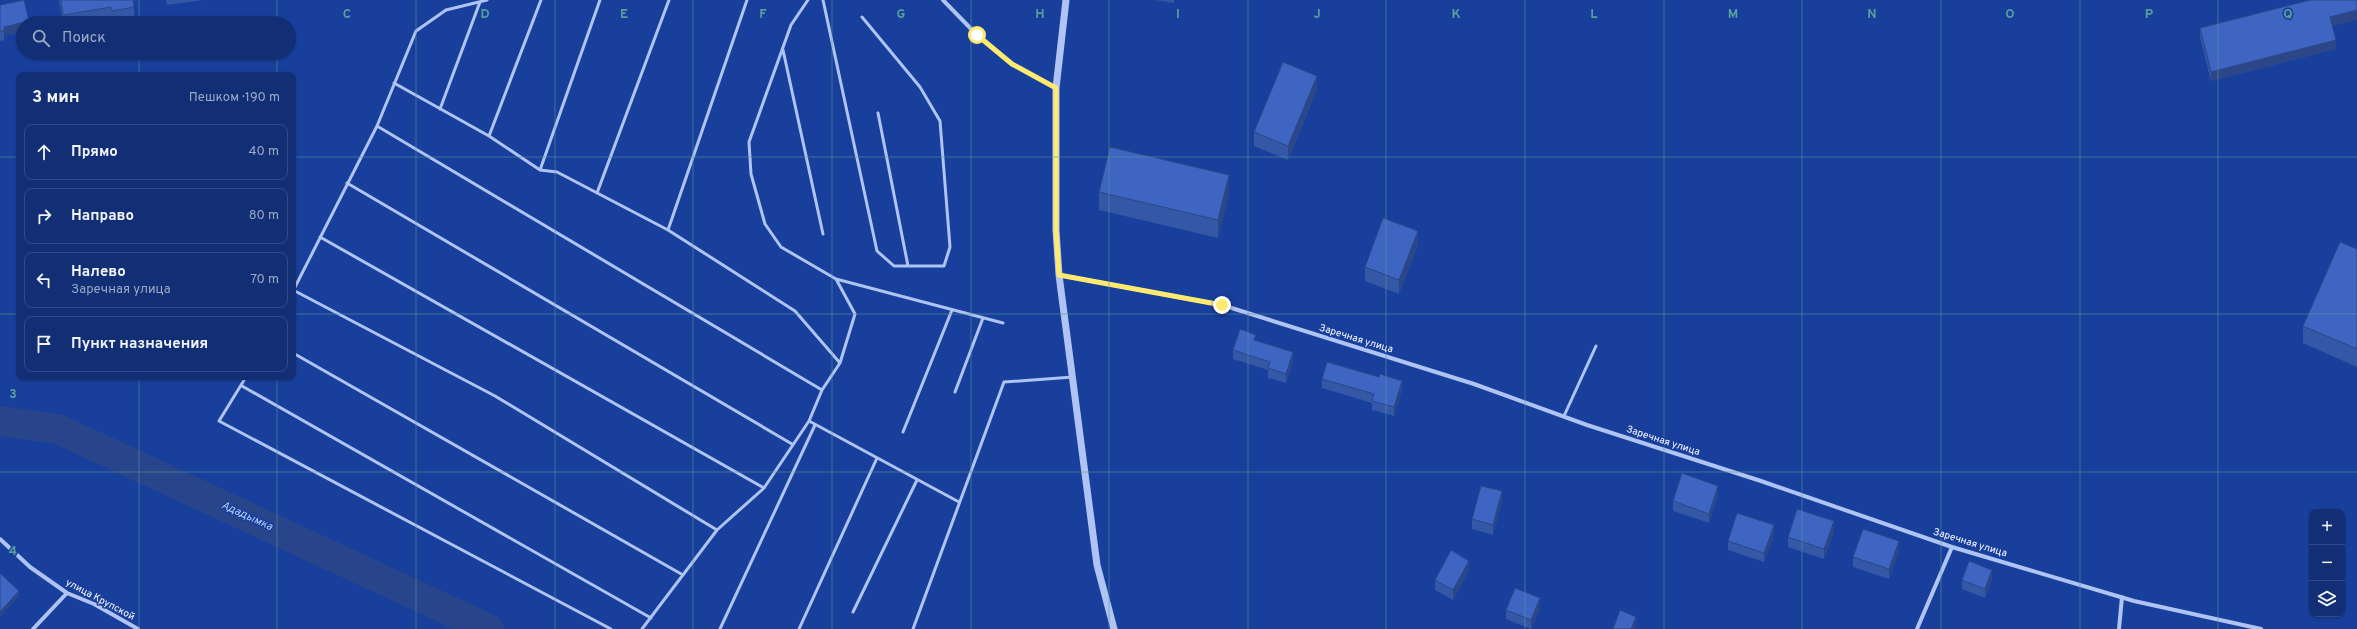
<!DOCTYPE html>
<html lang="ru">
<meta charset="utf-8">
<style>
body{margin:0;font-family:Overpass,sans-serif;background:#1b377a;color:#f1f3f6}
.controls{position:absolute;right:12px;bottom:12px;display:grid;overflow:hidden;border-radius:8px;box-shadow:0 1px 3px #0004}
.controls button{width:36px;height:36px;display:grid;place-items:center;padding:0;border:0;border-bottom:1px solid #314a87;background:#122f75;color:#f1f3f6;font:20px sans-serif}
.stop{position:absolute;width:12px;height:12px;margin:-9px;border:3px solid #ffea70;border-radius:50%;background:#fff}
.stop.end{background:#ffea70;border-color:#fff;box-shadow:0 1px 4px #0008}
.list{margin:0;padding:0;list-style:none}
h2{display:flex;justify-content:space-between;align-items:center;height:52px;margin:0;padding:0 16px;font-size:17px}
h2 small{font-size:13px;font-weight:400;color:#9ca9c5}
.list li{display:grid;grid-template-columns:26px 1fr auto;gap:12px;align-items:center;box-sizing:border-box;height:56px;margin:0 8px 8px;padding:0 8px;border:1px solid #314a87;border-radius:8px}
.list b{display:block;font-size:15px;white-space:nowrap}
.list p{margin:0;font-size:13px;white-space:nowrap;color:#9ca9c5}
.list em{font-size:13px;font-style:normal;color:#9ca9c5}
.icon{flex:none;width:22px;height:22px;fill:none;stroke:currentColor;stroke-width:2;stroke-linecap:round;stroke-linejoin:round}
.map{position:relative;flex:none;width:2357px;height:629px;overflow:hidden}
.search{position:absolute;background:#122f75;box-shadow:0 1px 3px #0004;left:16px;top:16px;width:280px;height:44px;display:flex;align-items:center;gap:10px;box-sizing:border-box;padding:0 14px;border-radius:22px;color:#9ca9c5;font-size:15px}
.panel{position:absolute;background:#122f75;box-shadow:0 1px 3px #0004;left:16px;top:72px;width:280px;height:308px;border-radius:8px}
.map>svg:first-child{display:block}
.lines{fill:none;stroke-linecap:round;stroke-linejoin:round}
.river{stroke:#28458b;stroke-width:30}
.service{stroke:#afc4f2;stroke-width:3}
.minor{stroke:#afc4f2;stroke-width:4}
.tertiary{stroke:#afc4f2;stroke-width:7}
.wall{fill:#3457a6}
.shaded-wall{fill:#2b4787}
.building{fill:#3d65c1;stroke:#2b4787}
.route{stroke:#ffea70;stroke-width:5}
.grid{fill:none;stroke:#579f9a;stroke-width:1;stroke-opacity:0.55}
.labels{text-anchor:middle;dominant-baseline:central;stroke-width:3;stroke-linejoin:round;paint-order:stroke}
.street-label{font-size:10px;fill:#fff;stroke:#183f9c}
.water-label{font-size:11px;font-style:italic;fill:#bbcff8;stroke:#183f9c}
.grid-label{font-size:13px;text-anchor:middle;font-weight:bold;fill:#579f9a;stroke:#183f9c;stroke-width:3;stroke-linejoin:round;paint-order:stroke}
</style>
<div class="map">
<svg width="2357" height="629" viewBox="0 0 2357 629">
<rect width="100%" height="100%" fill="#183f9c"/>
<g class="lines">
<!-- river -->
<path class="river" d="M0 421 58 429 489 629"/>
<!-- service -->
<path class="service" d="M823 0 877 251 894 266H944L950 247 940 121 920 87 862 17
M783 50 823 234
M394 83 489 136 540 170 557 172 668 230 795 311 840 363 855 314 836 279 781 247 765 224 751 174 749 142 791 25 808 0
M440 109 480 2
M878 113 908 266
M377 126 822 390
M489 136 541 0
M540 170 600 0
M347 183 792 444
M597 193 669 0
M668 230 747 0
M320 237 764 488
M836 279 1003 323
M293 290 495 396 717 530
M293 291 377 126 416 31 446 10 487 0
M293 353 683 575
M246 377 219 421 611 629
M242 386 651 618
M955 392 983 318
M1564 416 1596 346
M809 421 959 502
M903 432 952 310
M853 612 917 480
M642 629 717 530 764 488 809 421 822 390 840 363
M720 629 815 425
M799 629 877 458
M913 629 1004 382 1073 377"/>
<!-- minor -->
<path class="minor" d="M943 0 977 35 1012 64 1056 88
M1059 275 1222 305 1474 384 1587 425 1761 481 1952 547 2134 601 2261 629
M0 539 30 567 67 593 94 604 138 629
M33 629 67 593
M1917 629 1952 547
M2119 629 2122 597"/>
<!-- tertiary -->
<path class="tertiary" d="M1066 0 1056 88V230L1059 275 1097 565 1114 629"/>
</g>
<!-- wall -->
<path class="wall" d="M59 0H138L133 1 134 7V17L112 20 111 17 73 23H63Z
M166 0H204L167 5Z
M1155 0H1174V3Z
M0 4V5L29 23H23V32L4 36V40L0 41Z
M2332 26 2336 49 2211 81 2200 37V28Z
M1317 90 1288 160 1254 146V132Z
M1099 192 1229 193 1218 238 1099 210Z
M1418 245 1399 294 1365 281V267Z
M2357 249V367L2303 343V326Z
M1256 341 1293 361 1286 383 1268 378V370L1233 359V350Z
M1322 379 1402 390 1394 416 1372 410V403L1322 388Z
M1718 495 1709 523 1673 511V501Z
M1502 501 1493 535 1472 529V519Z
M1834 531 1824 559 1788 547V537Z
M1774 534 1764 562 1728 550V541Z
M1899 551 1889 579 1853 567V557Z
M1469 570 1453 600 1435 590V580Z
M1962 580H1992L1985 598 1962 589Z
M1540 608 1531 629 1506 619V610Z"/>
<!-- shaded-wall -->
<path class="shaded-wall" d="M2357 10V20L2330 27V17Z
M29 21V23H23V32L4 36V27Z
M2336 40V49L2211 81V72Z
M1317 76V90L1288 160V146Z
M1229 175V193L1218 238V220Z
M1418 231V245L1399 294V280Z
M1293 352V361L1286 383V374Z
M1402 381V390L1394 416V407Z
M1718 486V495L1709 523V514Z
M1502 491V501L1493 535V525Z
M1834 521V531L1824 559V549Z
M1774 525V534L1764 562V553Z
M1899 541V551L1889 579V569Z
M1469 561V570L1453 600V590Z
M1992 570V580L1985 598V589Z
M19 591V596L0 617V612Z
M1540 598V608L1531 629V620Z
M1636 617V626L1635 629H1631Z"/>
<!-- building -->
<path class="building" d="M24 0 29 21 4 27V31H0V4V5Z
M61 0H133L134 7 112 11 111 7 63 15Z
M2310 0H2357V10L2330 17 2336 40 2211 72 2200 28Z
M1283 62 1317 76 1288 146 1254 132Z
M1110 147 1229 175 1218 220 1099 192Z
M1383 218 1418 231 1399 280 1365 267Z
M2340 242 2357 249V349L2303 326Z
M1240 329 1256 335 1254 340 1293 352 1286 374 1268 368 1270 362 1233 350Z
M1327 362 1379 377 1380 374 1402 381 1394 407 1372 401 1374 394 1322 379Z
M1682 473 1718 486 1709 514 1673 501Z
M1481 486 1502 491 1493 525 1472 519Z
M1797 509 1834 521 1824 549 1788 537Z
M1737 513 1774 525 1764 553 1728 541Z
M1863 529 1899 541 1889 569 1853 557Z
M1451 550 1469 561 1453 590 1435 580Z
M1969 561 1992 570 1985 589 1962 580Z
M0 573 19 591 0 612Z
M1515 588 1540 598 1531 620 1506 610Z
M1620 610 1636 617 1631 629H1613Z"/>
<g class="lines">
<!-- route -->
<path class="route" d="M977 35 1012 64 1056 88V230L1059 275 1222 305"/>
</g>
<!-- grid -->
<path class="grid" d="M139 0V23M277 0V23M416 0V629M555 0V629M693 0V629M832 0V629M971 0V629M1109 0V629M1248 0V629M1386 0V629M1525 0V629M1664 0V629M1802 0V629M1941 0V629M2080 0V629M2218 0V629M139 53V75M277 53V75M0 157H19M293 157H2357M0 314H19M293 314H2357M139 377V629M277 377V629M0 472H2357"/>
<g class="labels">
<!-- street labels -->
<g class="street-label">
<text transform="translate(1356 339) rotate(17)">Заречная улица</text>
<text transform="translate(1663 441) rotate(18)">Заречная улица</text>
<text transform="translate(1970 543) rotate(17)">Заречная улица</text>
<text transform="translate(100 600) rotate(28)">улица Крупской</text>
</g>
<!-- water labels -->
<g class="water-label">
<text transform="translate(247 516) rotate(25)">Ададымка</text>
</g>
</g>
<g class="grid-label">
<text x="347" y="18">C</text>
<text x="485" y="18">D</text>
<text x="624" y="18">E</text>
<text x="763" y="18">F</text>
<text x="901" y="18">G</text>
<text x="1040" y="18">H</text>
<text x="1178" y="18">I</text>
<text x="1317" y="18">J</text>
<text x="1456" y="18">K</text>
<text x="1594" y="18">L</text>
<text x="1733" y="18">M</text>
<text x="1872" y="18">N</text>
<text x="2010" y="18">O</text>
<text x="2149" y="18">P</text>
<text x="2288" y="18">Q</text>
<text x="13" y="398">3</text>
<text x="13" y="555">4</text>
</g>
</svg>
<div class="controls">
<button>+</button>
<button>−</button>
<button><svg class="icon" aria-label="layers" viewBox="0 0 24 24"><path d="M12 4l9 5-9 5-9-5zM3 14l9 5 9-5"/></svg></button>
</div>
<div class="stop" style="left:977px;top:35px"></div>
<div class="stop end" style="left:1222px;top:305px"></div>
<div class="search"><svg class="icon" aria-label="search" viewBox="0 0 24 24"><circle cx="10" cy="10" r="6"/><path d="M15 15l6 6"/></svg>Поиск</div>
<section class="panel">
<h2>3 мин<small>Пешком · 190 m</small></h2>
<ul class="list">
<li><svg class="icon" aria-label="ahead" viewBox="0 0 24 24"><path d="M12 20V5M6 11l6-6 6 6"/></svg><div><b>Прямо</b></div><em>40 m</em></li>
<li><svg class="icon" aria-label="right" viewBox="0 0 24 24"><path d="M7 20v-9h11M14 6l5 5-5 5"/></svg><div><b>Направо</b></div><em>80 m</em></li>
<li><svg class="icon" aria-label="left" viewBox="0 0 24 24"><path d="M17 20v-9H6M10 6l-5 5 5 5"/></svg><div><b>Налево</b><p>Заречная улица</p></div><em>70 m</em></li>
<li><svg class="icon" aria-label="arrive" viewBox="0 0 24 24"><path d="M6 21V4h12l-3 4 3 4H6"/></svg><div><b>Пункт назначения</b></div></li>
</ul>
</section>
</div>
